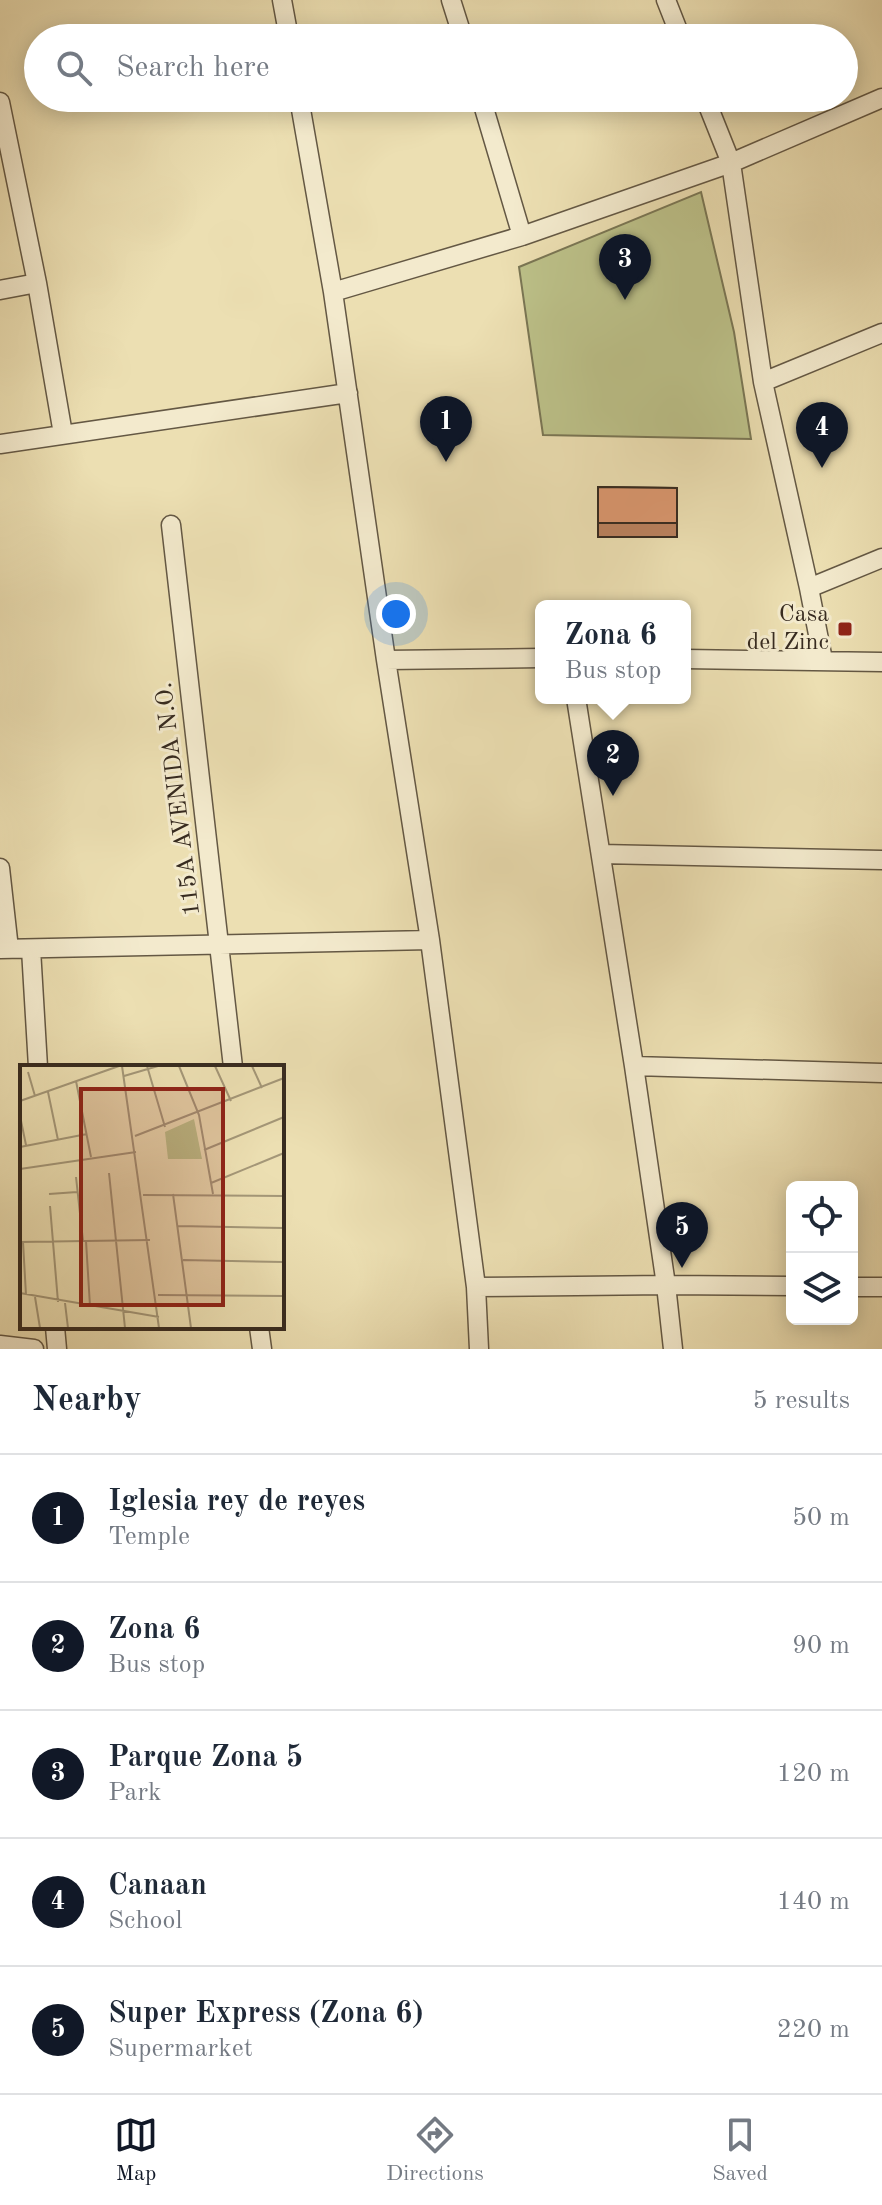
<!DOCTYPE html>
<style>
body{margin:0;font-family:"Old Standard TT",serif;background:#f2f2f3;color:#1f2937}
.controls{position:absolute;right:24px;bottom:24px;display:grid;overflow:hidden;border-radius:12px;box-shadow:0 4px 20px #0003}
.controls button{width:72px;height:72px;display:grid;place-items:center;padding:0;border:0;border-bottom:2px solid #e0e1e3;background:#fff;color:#1f2937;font:40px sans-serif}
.you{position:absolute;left:396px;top:614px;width:28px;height:28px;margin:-20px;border:6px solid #fff;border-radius:50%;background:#1a73e8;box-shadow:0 0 0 12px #1a73e833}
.badge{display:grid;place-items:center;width:52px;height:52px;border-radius:50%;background:#111827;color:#fff;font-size:26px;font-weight:700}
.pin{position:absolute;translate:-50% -66px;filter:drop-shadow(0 2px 4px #0008)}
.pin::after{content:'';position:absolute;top:42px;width:28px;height:24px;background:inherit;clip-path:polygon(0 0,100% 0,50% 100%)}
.popup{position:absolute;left:535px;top:600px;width:156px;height:104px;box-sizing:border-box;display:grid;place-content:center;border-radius:12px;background:#fff;filter:drop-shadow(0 2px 6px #0005);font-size:26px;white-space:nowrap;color:#747a83}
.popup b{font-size:30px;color:#1f2937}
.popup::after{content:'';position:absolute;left:50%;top:100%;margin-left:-16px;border:16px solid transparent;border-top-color:#fff}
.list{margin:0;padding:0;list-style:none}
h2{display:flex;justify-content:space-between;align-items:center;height:104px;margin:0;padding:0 32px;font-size:34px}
h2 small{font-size:26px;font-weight:400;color:#747a83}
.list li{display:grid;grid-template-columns:52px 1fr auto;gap:24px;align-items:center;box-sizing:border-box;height:128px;padding:0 32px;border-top:2px solid #e0e1e3}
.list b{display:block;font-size:30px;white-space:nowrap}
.list p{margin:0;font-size:26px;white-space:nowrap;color:#747a83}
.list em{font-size:26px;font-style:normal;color:#747a83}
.icon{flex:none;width:44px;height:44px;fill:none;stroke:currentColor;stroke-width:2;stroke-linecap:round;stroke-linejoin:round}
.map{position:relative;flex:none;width:882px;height:1349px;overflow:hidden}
.search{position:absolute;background:#fff;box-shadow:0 4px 20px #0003;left:24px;right:24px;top:24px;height:88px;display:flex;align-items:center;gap:20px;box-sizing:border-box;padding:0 28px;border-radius:44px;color:#747a83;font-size:30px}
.sheet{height:744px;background:#fff}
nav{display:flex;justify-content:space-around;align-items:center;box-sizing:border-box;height:112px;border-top:2px solid #e0e1e3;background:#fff;font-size:22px;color:#747a83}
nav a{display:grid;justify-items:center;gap:4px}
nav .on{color:#111827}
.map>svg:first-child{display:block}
.green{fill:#bcc189;stroke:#7a7654;stroke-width:2}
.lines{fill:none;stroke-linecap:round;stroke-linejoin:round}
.minor-casing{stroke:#645844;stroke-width:21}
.minor{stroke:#f3eacd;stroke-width:18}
.wall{fill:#bb825f;stroke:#372b20;stroke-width:2}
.building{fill:#da976f;stroke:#372b20;stroke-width:2}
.poi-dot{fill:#8f2418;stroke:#f3eacd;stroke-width:3}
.labels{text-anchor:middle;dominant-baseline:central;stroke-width:6;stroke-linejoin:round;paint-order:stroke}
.poi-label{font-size:24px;fill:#372b20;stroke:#f3eacd;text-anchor:end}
.street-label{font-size:24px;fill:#372b20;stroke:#f3eacd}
.inset-road{fill:none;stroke:#a49778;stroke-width:2}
.view{fill:#8f2418;fill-opacity:0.15;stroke:#8f2418;stroke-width:4}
.inset-edge{fill:none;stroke:#372b20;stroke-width:4}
</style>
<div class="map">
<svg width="882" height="1349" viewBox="0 0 882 1349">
<rect width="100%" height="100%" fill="#ecdfb2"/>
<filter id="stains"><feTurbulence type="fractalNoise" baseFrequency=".0025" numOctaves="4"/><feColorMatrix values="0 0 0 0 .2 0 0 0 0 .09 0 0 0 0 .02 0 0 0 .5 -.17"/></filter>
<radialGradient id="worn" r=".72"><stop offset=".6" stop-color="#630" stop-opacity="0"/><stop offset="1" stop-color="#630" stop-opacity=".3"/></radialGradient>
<!-- green -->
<path class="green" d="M701 192 734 332 751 439 543 435 519 267Z"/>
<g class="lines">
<defs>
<path id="minor" d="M282 0 289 38
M451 0 463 38
M666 0 681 38
M299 98 333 292 386 660 430 940 476 1287 479 1349
M481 98 522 236
M705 98 731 163 763 382 809 588 823 660
M0 102 37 283 63 434
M0 290 37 283
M333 292 522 236 731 163 882 98
M763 382 882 333
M0 444 348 393
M171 525 233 1067
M809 588 882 558
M685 659 882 662
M386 660 541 658
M576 698 634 1066 666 1285 673 1349
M601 854 882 860
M0 868 9 949
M0 949 430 940
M31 949 38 1067
M634 1066 882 1073
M476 1287 666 1285 792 1286
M852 1287H882
M55 1327 57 1349
M259 1327 262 1349
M0 1345 34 1349"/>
</defs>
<!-- minor casing -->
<use href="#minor" class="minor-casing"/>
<!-- minor -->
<use href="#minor" class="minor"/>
</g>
<!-- wall -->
<path class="wall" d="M598 487 677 488V537H598Z"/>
<!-- building -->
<path class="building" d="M598 487 677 488V523H598Z"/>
<!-- markers -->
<rect class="poi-dot" x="837" y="621" width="16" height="16" rx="4"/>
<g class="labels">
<!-- poi labels -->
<g class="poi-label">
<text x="829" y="615">Casa<tspan x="829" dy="28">del Zinc</tspan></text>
</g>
<!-- street labels -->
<g class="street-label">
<text transform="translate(179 799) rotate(-97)">115A AVENIDA N.O.</text>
</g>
</g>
<!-- overview -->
<g transform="translate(20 1065)">
<rect width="264" height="264" fill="#ecdfb2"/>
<path d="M174 54 182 94H148L145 67Z" fill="#bcc189"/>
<path class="inset-road" d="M102 1 139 263M127 1 145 62M159 1 179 50 193 129M195 1 211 36M232 1 242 23M8 7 15 31M104 11 138 1M56 16 71 92M28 27 38 75M0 36 99 1M0 51 6 80M115 71 264 13M0 82 67 69M184 85 264 52M0 104 116 87M89 108 105 263M56 112 63 176M191 118 264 88M29 129 57 127M153 129 171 263M123 130 264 131M30 141 38 237M158 161 264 163M66 176 70 241M0 177 130 175M3 177 6 230M163 195 264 197M0 228 139 252M138 230 264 231M15 232 20 263M45 238 48 263"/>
<path class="view" d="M61 24H203V240H61Z"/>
<rect width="264" height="264" class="inset-edge"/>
</g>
<rect width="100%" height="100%" filter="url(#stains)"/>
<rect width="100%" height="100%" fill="url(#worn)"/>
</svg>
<div class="controls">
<button><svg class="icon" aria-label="locate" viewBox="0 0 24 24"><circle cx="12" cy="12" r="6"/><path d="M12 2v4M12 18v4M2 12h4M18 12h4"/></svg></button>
<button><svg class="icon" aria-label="layers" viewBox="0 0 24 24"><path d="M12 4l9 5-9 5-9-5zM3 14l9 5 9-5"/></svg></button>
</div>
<div class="you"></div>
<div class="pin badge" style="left:446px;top:462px">1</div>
<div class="pin badge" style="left:613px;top:796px">2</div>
<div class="popup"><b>Zona 6</b>Bus stop</div>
<div class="pin badge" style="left:625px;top:300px">3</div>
<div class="pin badge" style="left:822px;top:468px">4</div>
<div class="pin badge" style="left:682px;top:1268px">5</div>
<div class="search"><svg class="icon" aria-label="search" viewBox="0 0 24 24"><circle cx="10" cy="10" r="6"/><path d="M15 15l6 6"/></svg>Search here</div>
</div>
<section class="sheet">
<h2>Nearby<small>5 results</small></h2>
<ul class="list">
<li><span class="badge">1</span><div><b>Iglesia rey de reyes</b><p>Temple</p></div><em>50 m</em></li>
<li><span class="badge">2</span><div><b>Zona 6</b><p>Bus stop</p></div><em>90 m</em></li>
<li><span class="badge">3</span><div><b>Parque Zona 5</b><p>Park</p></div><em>120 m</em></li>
<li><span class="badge">4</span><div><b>Canaan</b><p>School</p></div><em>140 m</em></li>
<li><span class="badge">5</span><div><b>Super Express (Zona 6)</b><p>Supermarket</p></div><em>220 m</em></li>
</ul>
</section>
<nav>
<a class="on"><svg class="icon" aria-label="map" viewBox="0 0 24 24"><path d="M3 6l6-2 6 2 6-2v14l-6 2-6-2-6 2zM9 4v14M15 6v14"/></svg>Map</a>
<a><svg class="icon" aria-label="directions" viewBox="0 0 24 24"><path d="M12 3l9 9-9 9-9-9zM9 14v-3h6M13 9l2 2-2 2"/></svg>Directions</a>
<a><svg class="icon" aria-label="saved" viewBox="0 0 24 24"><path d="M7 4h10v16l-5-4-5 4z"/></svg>Saved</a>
</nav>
